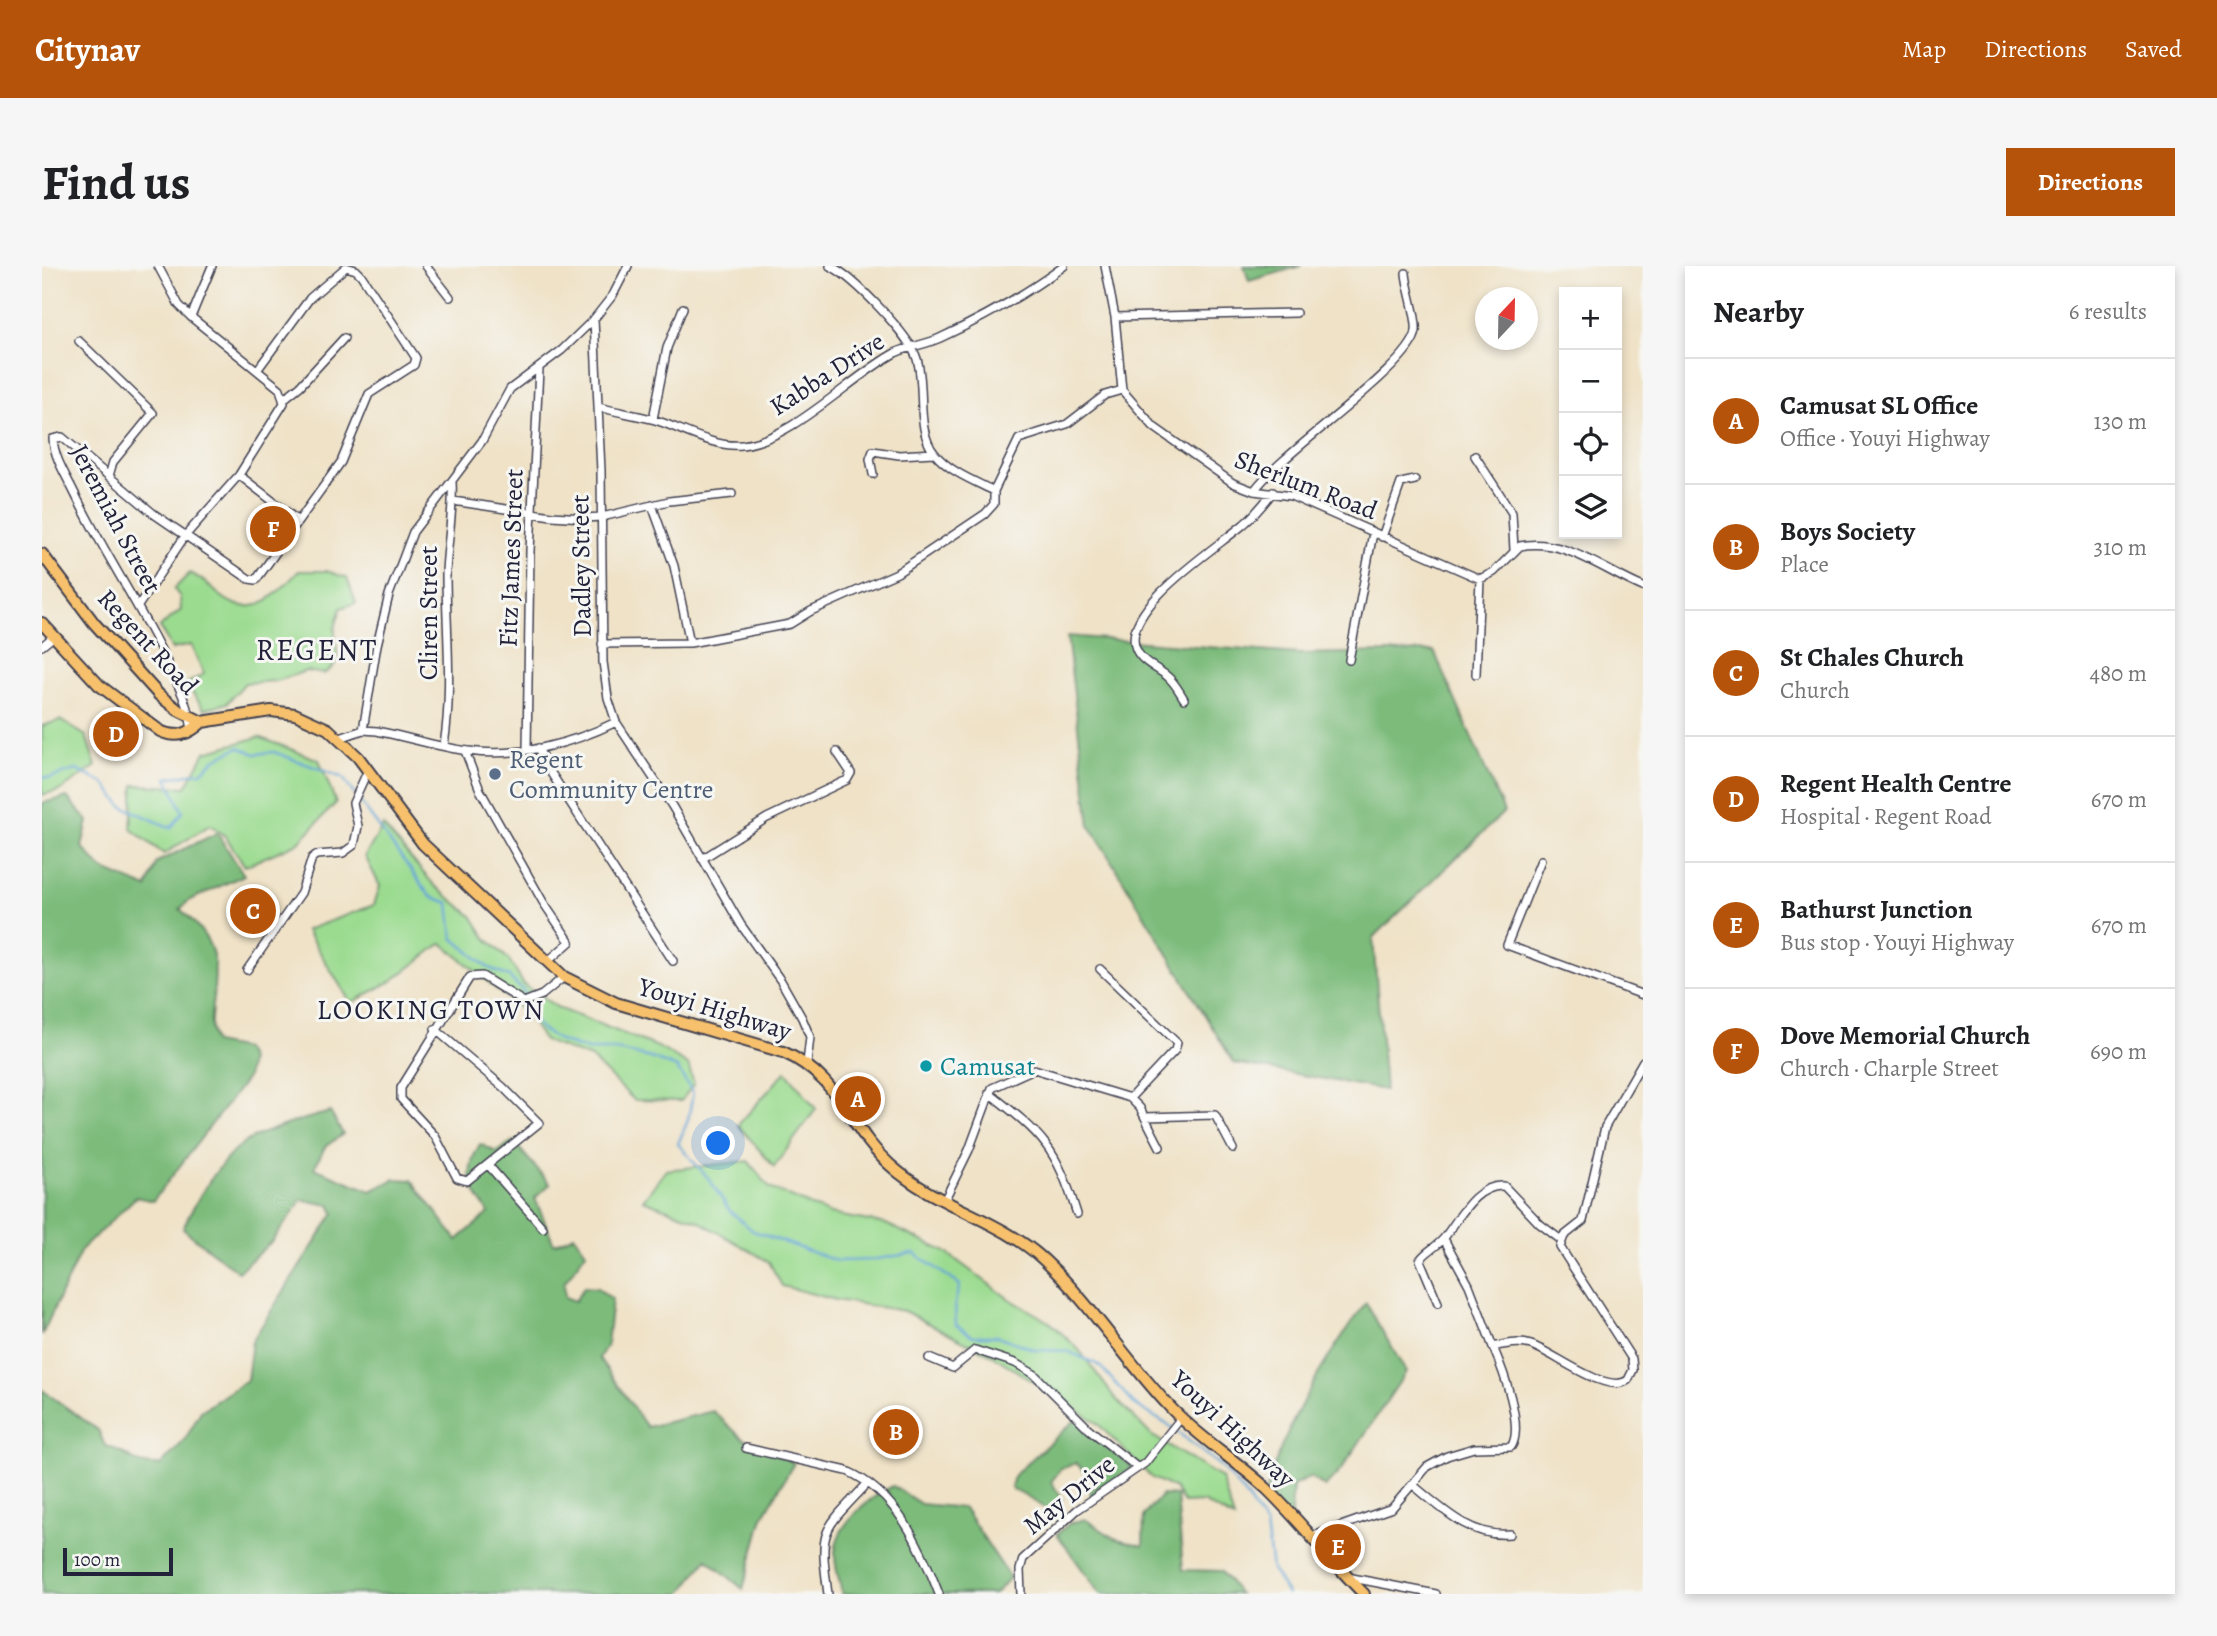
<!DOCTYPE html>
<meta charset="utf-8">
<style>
body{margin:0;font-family:Alegreya,serif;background:#f6f6f6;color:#202124}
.controls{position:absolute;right:21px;top:21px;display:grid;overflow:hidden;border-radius:0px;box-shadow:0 4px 10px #0003}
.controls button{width:63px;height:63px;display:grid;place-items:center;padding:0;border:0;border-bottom:2px solid #e0e0e0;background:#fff;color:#202124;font:35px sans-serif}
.compass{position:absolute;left:1433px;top:21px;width:63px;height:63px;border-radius:50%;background:#fff;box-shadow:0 4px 10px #0003;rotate:22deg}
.scale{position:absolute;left:21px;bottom:18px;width:110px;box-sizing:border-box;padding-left:7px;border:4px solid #22223b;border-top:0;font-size:19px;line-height:24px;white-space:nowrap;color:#22223b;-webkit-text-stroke:5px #f6f6f2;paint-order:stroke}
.you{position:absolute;left:677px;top:878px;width:24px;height:24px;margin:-18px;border:5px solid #fff;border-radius:50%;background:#1a73e8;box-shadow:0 0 0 10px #1a73e833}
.badge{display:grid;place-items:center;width:46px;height:46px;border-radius:50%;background:#b45309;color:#fff;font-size:23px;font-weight:700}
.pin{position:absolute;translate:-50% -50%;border:4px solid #fff;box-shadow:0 2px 7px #0006}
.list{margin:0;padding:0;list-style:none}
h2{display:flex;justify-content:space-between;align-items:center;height:91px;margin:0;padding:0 28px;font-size:30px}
h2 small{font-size:23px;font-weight:400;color:#757577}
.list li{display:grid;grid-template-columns:46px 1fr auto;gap:21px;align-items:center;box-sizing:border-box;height:126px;padding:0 28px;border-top:2px solid #e0e0e0}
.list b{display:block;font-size:26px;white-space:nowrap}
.list p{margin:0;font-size:23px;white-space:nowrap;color:#757577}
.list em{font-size:23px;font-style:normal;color:#757577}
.icon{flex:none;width:38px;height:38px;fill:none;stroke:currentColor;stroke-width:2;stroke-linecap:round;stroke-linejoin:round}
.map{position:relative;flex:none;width:1601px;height:1328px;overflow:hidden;border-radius:0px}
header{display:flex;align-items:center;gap:42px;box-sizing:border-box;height:98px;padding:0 35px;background:#b45309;color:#fff}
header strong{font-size:33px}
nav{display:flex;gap:38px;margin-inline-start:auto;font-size:24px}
.intro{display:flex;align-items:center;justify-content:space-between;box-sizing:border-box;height:168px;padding:0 42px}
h1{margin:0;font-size:49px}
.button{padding:18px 32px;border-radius:0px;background:#b45309;color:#fff;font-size:24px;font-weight:700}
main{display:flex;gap:42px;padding:0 42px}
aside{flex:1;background:#fff;border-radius:0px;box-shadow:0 4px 10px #0003}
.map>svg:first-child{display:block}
.green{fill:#9bdb90;stroke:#5e7e66;stroke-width:2}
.forest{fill:#7cbb7a;stroke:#4f6e5a;stroke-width:2}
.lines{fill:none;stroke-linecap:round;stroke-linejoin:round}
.stream{stroke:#60a3d4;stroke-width:2.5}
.street-casing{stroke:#413f50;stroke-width:10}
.primary-casing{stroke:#413f50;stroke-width:14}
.street{stroke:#fff;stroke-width:7}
.primary{stroke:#f7c06c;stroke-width:10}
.service-dot{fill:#5c6f8a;stroke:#f6f6f2;stroke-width:2.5}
.culture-dot{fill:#0f9aa8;stroke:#f6f6f2;stroke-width:2.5}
.labels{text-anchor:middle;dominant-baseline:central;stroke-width:6;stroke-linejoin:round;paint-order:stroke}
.street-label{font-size:26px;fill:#22223b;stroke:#f6f6f2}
.service-label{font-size:26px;fill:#4e5e75;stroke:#f6f6f2;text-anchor:start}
.culture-label{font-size:26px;fill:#0d838f;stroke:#f6f6f2;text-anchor:start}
.neighbourhood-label{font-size:28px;letter-spacing:2px;fill:#22223b;stroke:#f6f6f2}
.quarter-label{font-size:30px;letter-spacing:2px;fill:#22223b;stroke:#f6f6f2}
</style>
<header>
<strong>Citynav</strong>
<nav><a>Map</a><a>Directions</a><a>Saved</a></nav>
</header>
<div class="intro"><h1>Find us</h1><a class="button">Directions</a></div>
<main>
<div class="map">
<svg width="1601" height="1328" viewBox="0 0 1601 1328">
<rect width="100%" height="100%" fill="#f6f6f2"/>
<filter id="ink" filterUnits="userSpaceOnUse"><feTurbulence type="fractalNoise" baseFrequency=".0143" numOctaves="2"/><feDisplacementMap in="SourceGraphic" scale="14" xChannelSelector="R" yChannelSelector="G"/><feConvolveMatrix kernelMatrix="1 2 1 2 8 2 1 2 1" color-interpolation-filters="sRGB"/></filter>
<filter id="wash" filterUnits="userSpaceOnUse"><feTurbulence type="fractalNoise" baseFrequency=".00686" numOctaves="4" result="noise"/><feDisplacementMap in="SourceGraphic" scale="28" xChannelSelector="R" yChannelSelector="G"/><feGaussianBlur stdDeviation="1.57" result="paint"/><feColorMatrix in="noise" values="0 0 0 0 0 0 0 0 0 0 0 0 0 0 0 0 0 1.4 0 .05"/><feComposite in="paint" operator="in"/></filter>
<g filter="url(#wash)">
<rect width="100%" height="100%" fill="#efe2c7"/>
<!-- green -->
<path class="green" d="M257 305H285L305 312 314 337 299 342C297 349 293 358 293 365 292 384 304 394 282 408L264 405 234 415 203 417 185 437 162 443 144 418 162 408 149 379 130 383 118 361 139 344 138 331 132 323 148 307C162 313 167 321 179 330 212 356 234 328 257 305Z
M18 454 44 470 54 500 19 524 0 529V460Z
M217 471 277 494 294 537 256 577 203 600 183 570 168 559 122 588 89 563 92 519 144 521 163 486Z
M341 560 392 619 430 650 444 672 467 694 482 719 518 743 616 781 646 799 652 818 639 835 592 834 549 792 502 775 483 747 400 677 350 715 309 737 264 664 332 639 338 620 323 590Z
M744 805 774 843 732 901 696 859Z
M706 895 728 922 788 948 844 958 902 985 966 1032 1009 1057 1037 1084 1073 1132 1109 1169 1179 1212 1192 1253 1161 1236 1142 1237 1132 1222 1110 1212 1054 1156 950 1089 862 1045 794 1034 740 1020 727 996 655 954 601 934 624 904Z"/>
<!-- forest -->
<path class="forest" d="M1202 0H1259L1207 15Z
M1025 370 1257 388 1392 385 1462 546 1331 672 1343 824 1192 797 1048 560Z
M25 531 46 555 40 581 60 603 105 622 115 596 175 567 202 609 148 634 138 643C175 675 176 693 170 740 169 754 167 764 172 777L202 783 208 793 205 812 111 935 94 931 39 984 0 1069V537Z
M288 846 301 868 283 881 272 902 329 925 353 913 370 914 415 974 447 947C429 921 420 908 438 878L454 886 471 875 508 918 493 932 512 978 532 969 544 986 522 1017 523 1031 533 1035 542 1021 555 1022 570 1033 565 1079 557 1092 605 1161 671 1145 700 1172 752 1197 721 1251 701 1323 665 1293 639 1328H0V1124L56 1164 63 1180C89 1186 86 1200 119 1199L143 1174 159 1145 205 1114 210 1075 292 947 288 939 260 934 230 975 196 1006 141 963C151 938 181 889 205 875 231 861 260 854 288 846Z
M1324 1037 1364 1106 1299 1204 1283 1221 1268 1211 1251 1220 1248 1259 1222 1238C1232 1176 1285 1088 1324 1037Z
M1034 1153 1061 1179 1091 1201 1049 1230 1048 1224 1056 1219 1034 1197 1019 1203 1009 1216 1020 1232 1016 1249 969 1222 972 1209Z
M851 1220 879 1238 922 1242 968 1312 953 1328H800C798 1316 793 1302 793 1290 792 1259 827 1232 851 1220Z
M1120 1229 1135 1230 1141 1304 1179 1305 1197 1328H1058L1015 1268 1028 1257 1043 1253 1072 1272 1101 1280 1102 1249Z"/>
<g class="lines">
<!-- stream -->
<path class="stream" d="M0 511 8 512 34 504 62 517 80 540 129 562 141 546 125 512 159 506 173 493 197 481 213 488 232 486 301 512 312 528
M316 533 388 630 407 637 411 672 445 701 467 711 484 728 487 748 499 763 518 775 546 784H574L609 792 635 802 651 827 646 854 636 878 667 913 687 944 711 965 795 995 829 994 872 987 918 1019 913 1036 914 1059 931 1070H955L994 1084 1025 1085 1057 1099 1092 1138 1129 1161 1177 1199 1200 1225 1224 1260 1230 1303 1245 1328"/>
</g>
</g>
<g filter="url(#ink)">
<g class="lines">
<defs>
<path id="street" d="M116 0 137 39 149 51
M384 0 408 31
M788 0C810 9 868 70 875 93 884 122 873 164 893 188 908 206 932 215 952 225
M1063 0 1073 51 1080 124 1112 161 1191 217 1212 225 1249 230 1438 313 1452 306 1478 280C1522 271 1562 305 1601 321
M1073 51 1254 47
M552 53 559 205 561 396 566 432 574 456 630 540 699 659 739 715 760 752 768 771 765 797
M37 75 111 147 71 196 67 210
M243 132 258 120 302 72
M556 141C575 146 595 149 613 154 639 162 672 182 700 179 751 173 807 112 853 87 868 80 883 79 898 72 941 52 984 28 1022 0
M611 153 625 82 641 42
M1433 190 1470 247 1472 284
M831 208 828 193 831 185 857 189 892 187
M197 209 255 254
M1212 225C1239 186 1370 100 1374 65 1376 53 1365 23 1364 7
M411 235 510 250 542 252 560 251 627 235 690 228
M610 239 632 300 648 377
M1340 271 1359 217 1373 214
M96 340 143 270 197 209 242 137 238 123 149 51 170 0
M560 378 648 377 748 358 769 345 855 307 943 248 952 238V225L977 173 1025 158 1063 129 1080 124
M0 380 11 371
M1307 394 1331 267
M1434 408 1438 313
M1142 433C1137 425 1133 417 1126 411 1116 402 1100 397 1094 383 1077 343 1176 281 1202 258 1213 249 1222 237 1231 226
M150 464C146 435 132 411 119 384 92 331 59 281 33 228 25 211 12 192 11 173L20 171 112 248 207 313 214 314 299 196 327 128 372 99 374 92 319 9 314 4 304 1 268 32 216 103
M321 464 335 379 347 329 371 266 440 175 468 123 520 84 552 53 571 29 586 0
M298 472 321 464 335 465C365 471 396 481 426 485 475 492 530 478 574 456
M402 479C411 422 404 364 404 307 405 276 412 246 410 216
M496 482 509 507 631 695
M485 483 488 285 497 103
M423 485 438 524 501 636 528 676 505 696
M660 593 725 552 805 514 809 507 795 486
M1499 594 1465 679 1601 729
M1058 703 1135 777 1133 784 1088 832
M205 704 259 627 270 592 274 589 301 587 312 579 316 560 311 537 326 504
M393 763 461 821 497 857 425 915 415 912 393 870 359 833V822L428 711 440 710 482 736 500 729 522 711
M947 827C1001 869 1014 881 1035 948
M1103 851 1173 849 1191 883
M447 900 501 962
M902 935 927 884 950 822 992 803 1088 832 1098 842 1118 881
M1402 973 1427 1019 1451 1081
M1396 1037 1378 994C1384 985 1395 981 1402 972 1417 953 1433 918 1462 920L1498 958 1519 974
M887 1092 911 1102 933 1084 973 1097 992 1108 1047 1163 1096 1202
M704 1182 805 1205C855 1227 879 1281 897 1328
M1371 1219C1399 1242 1429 1272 1468 1268
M1268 1271 1350 1242 1385 1201 1405 1190 1432 1182 1469 1181C1483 1161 1460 1102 1451 1081 1463 1078 1477 1075 1489 1079 1511 1086 1565 1130 1586 1114L1591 1104 1590 1093 1518 981 1522 970 1541 955 1563 861 1601 795
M1305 1311 1394 1328
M786 1328C777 1261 780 1266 825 1218
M979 1328 978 1304 981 1293 1035 1244 1103 1197 1139 1152"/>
<path id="primary" d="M0 288 52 357 117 429 136 444 160 456
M0 357 57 419 118 465C135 473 147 468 160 456
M160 456 229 445 253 448 286 463 316 491 381 578 522 711 574 737 741 786C798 811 806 861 848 899 893 940 956 952 1001 993 1049 1037 1083 1094 1128 1141 1157 1172 1194 1194 1225 1223 1259 1256 1288 1294 1322 1328"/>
</defs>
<!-- street casing -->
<use href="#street" class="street-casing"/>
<!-- primary casing -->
<use href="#primary" class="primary-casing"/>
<!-- street -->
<use href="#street" class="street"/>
<!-- primary -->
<use href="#primary" class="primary"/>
</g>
</g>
<!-- markers -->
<circle class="service-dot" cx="453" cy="508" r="7"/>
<circle class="culture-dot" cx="884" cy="800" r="7"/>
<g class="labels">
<!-- street labels -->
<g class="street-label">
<text transform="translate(785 108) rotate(-33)">Kabba Drive</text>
<text transform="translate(1264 219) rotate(21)">Sherlum Road</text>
<text transform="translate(74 253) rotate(62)">Jeremiah Street</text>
<text transform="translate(469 292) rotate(-88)">Fitz James Street</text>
<text transform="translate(539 300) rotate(-91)">Dadley Street</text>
<text transform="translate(386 347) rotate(-90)">Cliren Street</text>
<text transform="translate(106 376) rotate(47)">Regent Road</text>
<text transform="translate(673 743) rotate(17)">Youyi Highway</text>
<text transform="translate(1191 1163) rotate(43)">Youyi Highway</text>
<text transform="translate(1027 1229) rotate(-39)">May Drive</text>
</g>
<!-- service labels -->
<g class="service-label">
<text x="467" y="493">Regent<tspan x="467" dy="30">Community Centre</tspan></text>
</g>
<!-- culture labels -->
<g class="culture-label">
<text x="898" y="800">Camusat</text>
</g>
<!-- neighbourhood labels -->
<g class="neighbourhood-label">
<text x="389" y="744">LOOKING TOWN</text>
</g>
<!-- quarter labels -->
<g class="quarter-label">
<text x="275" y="384">REGENT</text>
</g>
</g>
</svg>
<div class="controls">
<button>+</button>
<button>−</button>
<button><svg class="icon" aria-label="locate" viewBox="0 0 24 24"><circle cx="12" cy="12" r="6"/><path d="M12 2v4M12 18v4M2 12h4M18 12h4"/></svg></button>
<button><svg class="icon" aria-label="layers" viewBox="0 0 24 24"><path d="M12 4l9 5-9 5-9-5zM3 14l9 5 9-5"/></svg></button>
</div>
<svg class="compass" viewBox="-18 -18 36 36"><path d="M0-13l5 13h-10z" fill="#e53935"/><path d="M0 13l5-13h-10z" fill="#757577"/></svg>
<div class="scale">100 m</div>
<div class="you"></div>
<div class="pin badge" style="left:816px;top:833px">A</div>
<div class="pin badge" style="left:854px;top:1166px">B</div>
<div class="pin badge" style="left:211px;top:645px">C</div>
<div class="pin badge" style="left:74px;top:468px">D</div>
<div class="pin badge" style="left:1296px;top:1281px">E</div>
<div class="pin badge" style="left:231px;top:263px">F</div>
</div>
<aside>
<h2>Nearby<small>6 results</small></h2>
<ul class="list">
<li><span class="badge">A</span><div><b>Camusat SL Office</b><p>Office · Youyi Highway</p></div><em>130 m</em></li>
<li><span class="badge">B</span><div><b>Boys Society</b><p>Place</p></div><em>310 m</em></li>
<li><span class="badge">C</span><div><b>St Chales Church</b><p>Church</p></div><em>480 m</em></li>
<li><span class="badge">D</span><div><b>Regent Health Centre</b><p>Hospital · Regent Road</p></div><em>670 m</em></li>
<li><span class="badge">E</span><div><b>Bathurst Junction</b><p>Bus stop · Youyi Highway</p></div><em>670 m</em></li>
<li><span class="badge">F</span><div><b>Dove Memorial Church</b><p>Church · Charple Street</p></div><em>690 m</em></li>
</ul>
</aside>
</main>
